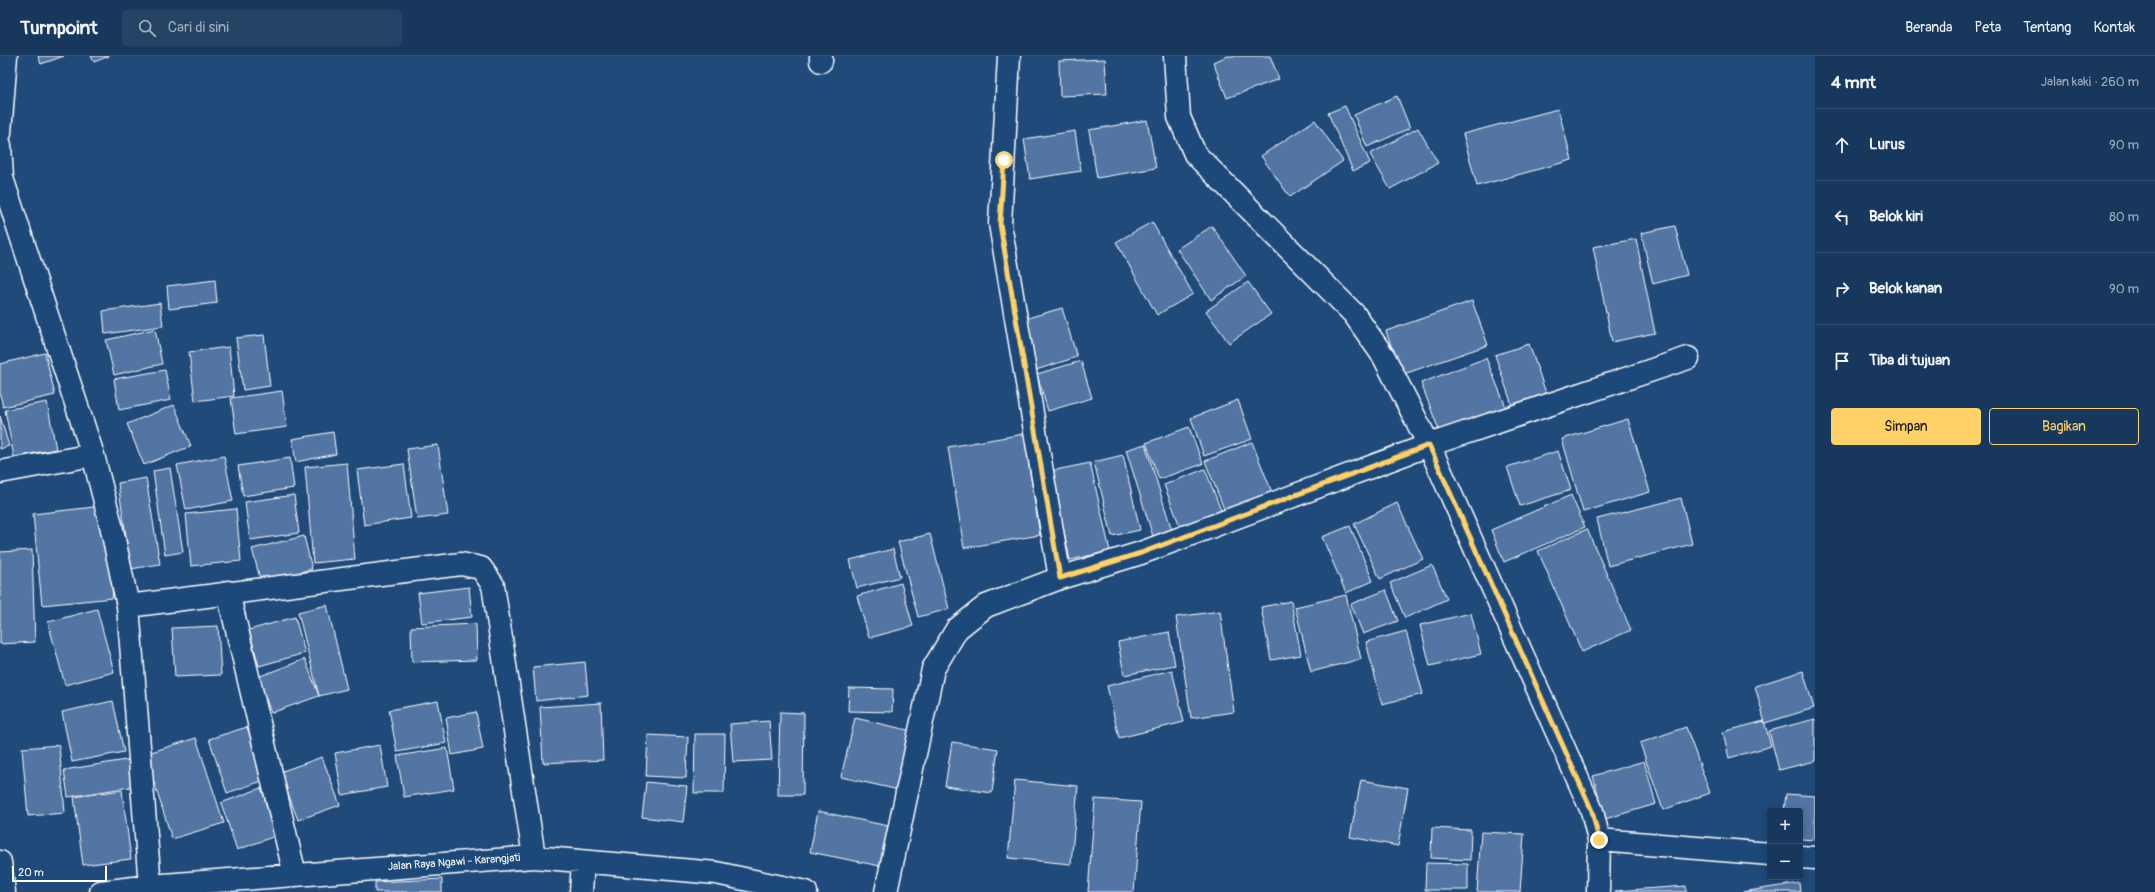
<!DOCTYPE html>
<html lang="id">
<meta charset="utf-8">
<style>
body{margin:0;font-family:Pangolin,sans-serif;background:#244365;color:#f1f3f6}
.controls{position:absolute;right:12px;bottom:12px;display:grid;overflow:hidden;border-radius:4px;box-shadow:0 2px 10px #0003}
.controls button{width:36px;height:36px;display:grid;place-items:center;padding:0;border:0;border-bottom:1px solid #365272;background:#17385c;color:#f1f3f6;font:20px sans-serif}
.scale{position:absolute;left:12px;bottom:10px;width:95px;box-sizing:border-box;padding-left:4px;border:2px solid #fff;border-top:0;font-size:11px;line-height:14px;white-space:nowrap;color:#fff;-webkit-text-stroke:3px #1f4a7a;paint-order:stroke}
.stop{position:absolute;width:12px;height:12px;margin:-9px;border:3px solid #ffd166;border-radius:50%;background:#fff}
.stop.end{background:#ffd166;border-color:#fff;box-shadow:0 1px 4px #0008}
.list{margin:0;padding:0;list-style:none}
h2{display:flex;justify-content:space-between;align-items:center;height:52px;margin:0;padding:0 16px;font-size:17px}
h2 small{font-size:13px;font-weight:400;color:#9eacbb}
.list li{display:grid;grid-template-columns:26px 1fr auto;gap:12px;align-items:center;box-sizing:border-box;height:72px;padding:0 16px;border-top:1px solid #365272}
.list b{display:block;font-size:15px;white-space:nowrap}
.list em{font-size:13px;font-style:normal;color:#9eacbb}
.actions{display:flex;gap:8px;padding:12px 16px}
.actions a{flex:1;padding:9px 0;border:1px solid #ffd166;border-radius:4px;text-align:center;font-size:14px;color:#ffd166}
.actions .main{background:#ffd166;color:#111}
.icon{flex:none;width:22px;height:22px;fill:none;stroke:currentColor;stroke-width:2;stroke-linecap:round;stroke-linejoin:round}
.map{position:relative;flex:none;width:1815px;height:836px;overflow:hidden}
header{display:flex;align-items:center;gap:24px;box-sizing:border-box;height:56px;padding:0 20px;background:#17385c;border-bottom:1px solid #365272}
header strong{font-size:19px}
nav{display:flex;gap:22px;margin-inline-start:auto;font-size:14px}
.search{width:280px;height:36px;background:#244365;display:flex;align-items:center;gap:10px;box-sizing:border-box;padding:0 14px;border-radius:4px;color:#9eacbb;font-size:15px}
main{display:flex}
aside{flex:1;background:#17385c}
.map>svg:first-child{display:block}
.building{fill:#5274a4;stroke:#fff}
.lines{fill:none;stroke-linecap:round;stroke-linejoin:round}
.minor-casing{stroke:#fff;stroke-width:25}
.minor{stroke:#1f4a7a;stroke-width:22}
.route{stroke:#ffd166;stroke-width:5}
.labels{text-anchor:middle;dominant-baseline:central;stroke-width:3.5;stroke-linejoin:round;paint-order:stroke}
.street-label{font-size:11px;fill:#fff;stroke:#1f4a7a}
</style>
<header>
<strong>Turnpoint</strong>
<div class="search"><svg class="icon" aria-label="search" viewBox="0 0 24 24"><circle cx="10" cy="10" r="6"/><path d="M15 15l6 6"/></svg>Cari di sini</div>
<nav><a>Beranda</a><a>Peta</a><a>Tentang</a><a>Kontak</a></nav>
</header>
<main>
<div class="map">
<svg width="1815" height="836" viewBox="0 0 1815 836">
<rect width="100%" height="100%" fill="#1f4a7a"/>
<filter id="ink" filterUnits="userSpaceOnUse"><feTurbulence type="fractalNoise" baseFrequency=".025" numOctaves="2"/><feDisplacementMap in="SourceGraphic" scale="8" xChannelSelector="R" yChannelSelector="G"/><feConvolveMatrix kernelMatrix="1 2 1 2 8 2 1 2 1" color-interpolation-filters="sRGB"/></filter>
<g filter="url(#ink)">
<!-- building -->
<path class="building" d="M38 0H64L41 8Z
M91 0H109L94 6Z
M1228 0H1270L1279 23 1227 42 1213 6Z
M1105 3 1107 38 1060 40 1059 5Z
M1397 40 1410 72 1367 91 1354 59Z
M1345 50 1370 107 1353 115 1328 57Z
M1558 53 1572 104 1477 130 1463 78Z
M1147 64 1156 112 1097 122 1089 74Z
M1315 64 1343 105 1290 141 1261 100Z
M1418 72 1438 107 1390 133 1370 98Z
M1075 75 1081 115 1030 123 1024 83Z
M1152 166 1193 238 1157 259 1116 186Z
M1212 170 1246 220 1211 244 1177 193Z
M1675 170 1687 219 1653 228 1641 177Z
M1636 183 1655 277 1612 286 1593 191Z
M215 224 217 247 169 253 167 230Z
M1248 226 1271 258 1229 287 1206 255Z
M1472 245 1488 289 1401 319 1386 275Z
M160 247 163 270 105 278 103 255Z
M1062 252 1077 301 1036 314 1021 264Z
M155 273 162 308 114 319 106 284Z
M264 279 270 330 243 334 236 282Z
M1529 288 1547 340 1513 352 1495 299Z
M229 291 234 340 195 345 189 296Z
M45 297 55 339 3 351 0 338V308Z
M1486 302 1506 351 1440 377 1421 327Z
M1081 305 1092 342 1048 355 1037 318Z
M165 314 171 344 119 354 114 323Z
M282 335 287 371 236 378 231 342Z
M1238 344 1252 383 1204 400 1191 362Z
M47 346 56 393 14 401 5 354Z
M174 349 191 390 144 409 127 368Z
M0 360 9 390 0 393Z
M1628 363 1650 436 1583 456 1562 383Z
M1189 371 1203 408 1159 423 1146 387Z
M333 376 336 398 296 406 292 383Z
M1024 378 1040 479 964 492 948 391Z
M1252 386 1273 439 1226 458 1205 405Z
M1145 388 1175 484 1156 490 1126 394Z
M438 389 448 459 417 463 407 393Z
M1558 395 1571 434 1520 450 1507 411Z
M1123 399 1140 474 1112 480 1094 406Z
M224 400 233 445 186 454 177 409Z
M290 402 294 432 243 440 238 410Z
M347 407 355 503 313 507 305 411Z
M1090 407 1110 495 1070 504 1051 415Z
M404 408 411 462 364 469 357 414Z
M170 412 183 496 165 499 153 415Z
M1205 413 1224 462 1183 478 1164 429Z
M146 422 160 508 131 513 118 427Z
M294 439 299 477 250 484 245 446Z
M1571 439 1585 471 1504 506 1491 474Z
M1681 442 1692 488 1608 510 1597 463Z
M1397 447 1423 503 1380 523 1354 468Z
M103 450 113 542 42 549 33 458Z
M236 453 241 505 191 510 186 458Z
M1350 470 1373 525 1346 537 1322 481Z
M1587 473 1631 574 1582 596 1538 495Z
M930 478 949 553 918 561 898 486Z
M304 480 312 513 261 526 252 493Z
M893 493 900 521 857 532 850 504Z
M32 494 35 586 0 588V496Z
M1432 509 1447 543 1405 562 1390 527Z
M901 527 913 570 869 582 857 540Z
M469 531 472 561 422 567 418 537Z
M1386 534 1398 565 1363 578 1351 548Z
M1346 539 1361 603 1311 616 1295 551Z
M1291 545 1301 599 1271 604 1261 551Z
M327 549 347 633 319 640 298 556Z
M97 553 114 616 65 629 48 566Z
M1220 555 1234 656 1191 662 1176 561Z
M1471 557 1481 598 1430 610 1420 569Z
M295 561 305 597 259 610 249 574Z
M476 568 477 604 412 606 411 571Z
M218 570 221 619 175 621 172 572Z
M1406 575 1423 638 1382 648 1366 586Z
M1169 576 1175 609 1124 619 1118 586Z
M305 603 319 640 271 657 258 621Z
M585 606 588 639 536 645 533 611Z
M1172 614 1184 666 1119 682 1107 630Z
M1803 615 1814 652 1765 667 1755 630Z
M849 632 893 633 892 656 848 655Z
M113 645 124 696 72 706 62 656Z
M438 645 446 687 397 696 389 654Z
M601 647 603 704 543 707 540 651Z
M476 656 483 693 452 699 446 662Z
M780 656 804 657 803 739H778Z
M855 662 912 675 899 734 841 721Z
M1815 663V705L1779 714 1769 675Z
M769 665 772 704 733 706 730 668Z
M1764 665 1771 690 1729 702 1723 676Z
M247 671 265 724 227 737 209 683Z
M1686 671 1710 737 1663 754 1640 687Z
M695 678H725L724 737H694Z
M648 679 688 681 686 722 646 720Z
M196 682 224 767 172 783 145 698Z
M952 686 998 693 992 737 945 730Z
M59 689 65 757 28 760 22 692Z
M380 689 387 731 342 739 335 697Z
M447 692 454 733 404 741 397 700Z
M322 701 340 749 298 764 280 716Z
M132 703 136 730 68 741 64 714Z
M1644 705 1656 748 1605 763 1593 720Z
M1015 724 1078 730 1071 808 1008 802Z
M1361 724 1408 732 1398 790 1350 781Z
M646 726 687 730 683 766 642 761Z
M261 732 278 779 237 794 221 747Z
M122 734 131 803 83 809 74 741Z
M1786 738 1815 740V784L1800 783V755H1784Z
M1095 743 1141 746 1134 836H1088Z
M818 755 888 770 880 810 810 796Z
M1432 772 1471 774 1470 804 1431 802Z
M1481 776 1524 778 1520 836H1477Z
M1426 807 1468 808V834H1425Z
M442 823V836H375V826Z
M1799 827 1800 836H1742Z
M1686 830V836H1615V835Z"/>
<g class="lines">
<defs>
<path id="minor" d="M821 0V5
M1009 0 1000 168 1060 522
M1175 0 1179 61 1195 98 1354 258 1384 301 1429 389 1592 755 1599 784 1598 836
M0 77 6 0
M0 89 2 122 93 399 111 469 128 550 150 830
M0 416 93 399
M228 536 295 819
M128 550 461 508 481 512 493 529 534 801
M1599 784 1770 798
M1800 801 1815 802
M0 806 4 836
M101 836 150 830 534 801 716 817 806 836
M581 836 583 806
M886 836 933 613 957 573 986 550 1060 522 1141 497 1429 389 1688 302"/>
</defs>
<!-- minor casing -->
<use href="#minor" class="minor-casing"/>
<!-- minor -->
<use href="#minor" class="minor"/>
</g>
</g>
<g class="lines" filter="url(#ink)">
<!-- route -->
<path class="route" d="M1004 104 1000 168 1060 522 1141 497 1429 389 1592 755 1599 784"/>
</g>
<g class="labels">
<!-- street labels -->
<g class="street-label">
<text transform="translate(454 806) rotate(-4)">Jalan Raya Ngawi - Karangjati</text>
</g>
</g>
</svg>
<div class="controls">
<button>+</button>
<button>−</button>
</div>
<div class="scale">20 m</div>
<div class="stop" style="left:1004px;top:104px"></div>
<div class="stop end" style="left:1599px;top:784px"></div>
</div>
<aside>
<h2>4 mnt<small>Jalan kaki · 260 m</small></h2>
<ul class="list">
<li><svg class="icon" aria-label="ahead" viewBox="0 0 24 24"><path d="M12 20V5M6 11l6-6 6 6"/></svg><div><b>Lurus</b></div><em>90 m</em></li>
<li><svg class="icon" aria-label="left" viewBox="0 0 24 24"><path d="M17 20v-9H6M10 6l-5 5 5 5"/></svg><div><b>Belok kiri</b></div><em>80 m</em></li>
<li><svg class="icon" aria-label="right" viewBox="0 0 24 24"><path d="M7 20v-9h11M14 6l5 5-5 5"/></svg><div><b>Belok kanan</b></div><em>90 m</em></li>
<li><svg class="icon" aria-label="arrive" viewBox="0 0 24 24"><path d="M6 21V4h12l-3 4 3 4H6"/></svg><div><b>Tiba di tujuan</b></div></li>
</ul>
<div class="actions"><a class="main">Simpan</a><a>Bagikan</a></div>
</aside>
</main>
